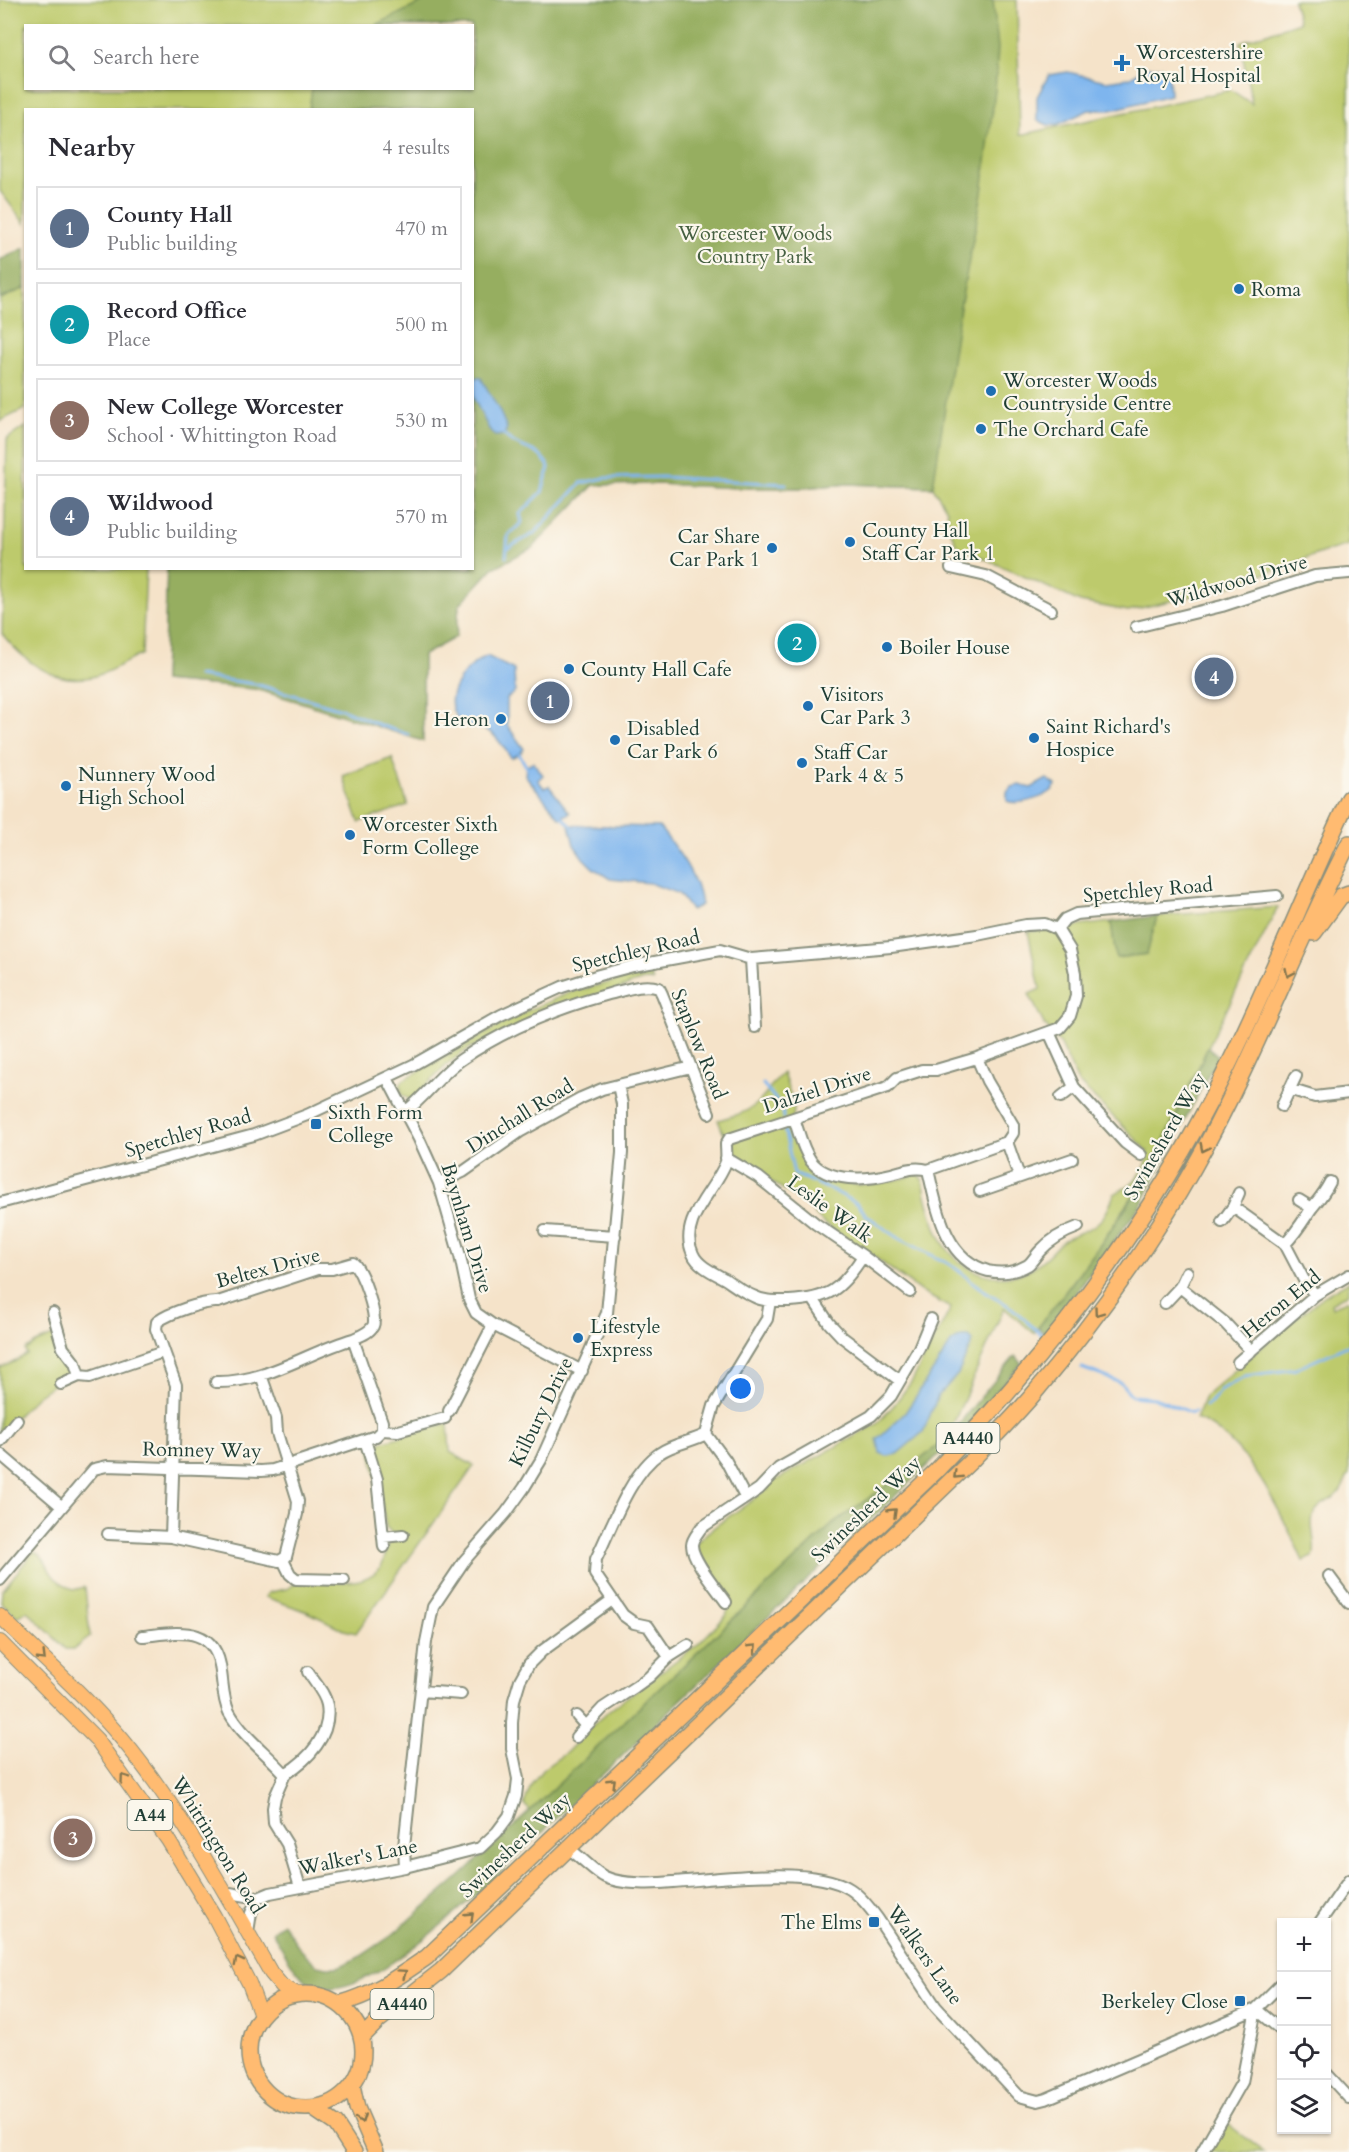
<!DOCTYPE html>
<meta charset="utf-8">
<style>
body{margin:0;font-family:Cardo,serif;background:#f2f2f3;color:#2b2b33}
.controls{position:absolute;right:18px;bottom:18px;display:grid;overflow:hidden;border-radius:0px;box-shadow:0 2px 4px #0004}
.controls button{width:54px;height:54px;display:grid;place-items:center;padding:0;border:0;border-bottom:2px solid #e1e1e2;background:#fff;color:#2b2b33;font:30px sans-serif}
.you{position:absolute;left:741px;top:1389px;width:21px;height:21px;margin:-15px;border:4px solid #fff;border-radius:50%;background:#1a73e8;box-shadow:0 0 0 9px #1a73e833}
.badge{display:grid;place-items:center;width:39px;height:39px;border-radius:50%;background:#ea580c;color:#fff;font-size:20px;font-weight:700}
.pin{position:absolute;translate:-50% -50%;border:3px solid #fff;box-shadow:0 2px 6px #0006}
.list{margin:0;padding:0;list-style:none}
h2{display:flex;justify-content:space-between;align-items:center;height:78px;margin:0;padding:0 24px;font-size:26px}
h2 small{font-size:20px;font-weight:400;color:#7c7c81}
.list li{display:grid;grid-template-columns:39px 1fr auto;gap:18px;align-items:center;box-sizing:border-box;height:84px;margin:0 12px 12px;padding:0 12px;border:2px solid #e1e1e2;border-radius:0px}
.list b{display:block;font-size:22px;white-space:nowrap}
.list p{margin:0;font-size:20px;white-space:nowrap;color:#7c7c81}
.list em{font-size:20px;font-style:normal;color:#7c7c81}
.icon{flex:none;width:33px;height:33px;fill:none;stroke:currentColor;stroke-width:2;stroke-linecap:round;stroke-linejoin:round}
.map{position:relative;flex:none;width:1349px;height:2152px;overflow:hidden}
.search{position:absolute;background:#fff;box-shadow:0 2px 4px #0004;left:24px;top:24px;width:450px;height:66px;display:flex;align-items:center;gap:15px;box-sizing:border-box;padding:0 21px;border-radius:0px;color:#7c7c81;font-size:22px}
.panel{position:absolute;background:#fff;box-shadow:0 2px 4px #0004;left:24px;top:108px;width:450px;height:462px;border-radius:0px}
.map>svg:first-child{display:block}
.green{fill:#bdca6c;stroke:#6e8450;stroke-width:1.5;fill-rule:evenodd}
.forest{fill:#96ae60;stroke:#5a764a;stroke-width:1.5}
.water{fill:#7eb5ee;stroke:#4e7991;stroke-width:1.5}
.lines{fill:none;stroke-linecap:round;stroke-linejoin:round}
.stream{stroke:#7eb5ee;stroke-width:3}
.minor-casing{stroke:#8a907e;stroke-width:14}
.major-casing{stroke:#8a907e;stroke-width:16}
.highway-casing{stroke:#8a907e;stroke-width:18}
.minor{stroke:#fff;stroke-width:10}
.major{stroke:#ffbb71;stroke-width:14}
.highway{stroke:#ffbb71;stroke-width:15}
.oneway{stroke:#84764f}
.poi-dot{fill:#1f6fb2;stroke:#fbf7ec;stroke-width:2}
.labels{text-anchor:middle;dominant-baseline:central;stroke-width:4.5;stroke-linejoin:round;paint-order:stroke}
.shield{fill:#fbf7ec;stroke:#61756b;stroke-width:1.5}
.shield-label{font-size:18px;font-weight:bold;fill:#1f3d34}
.poi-label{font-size:20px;fill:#1f3d34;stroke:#fbf7ec;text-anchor:start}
.park-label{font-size:20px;fill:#466042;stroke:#fbf7ec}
.street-label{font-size:20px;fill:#1f3d34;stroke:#fbf7ec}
</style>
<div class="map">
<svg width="1349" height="2152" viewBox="0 0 1349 2152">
<rect width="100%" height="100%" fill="#fbf7ec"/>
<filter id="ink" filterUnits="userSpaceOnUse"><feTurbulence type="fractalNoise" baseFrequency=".0167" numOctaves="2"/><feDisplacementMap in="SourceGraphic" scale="12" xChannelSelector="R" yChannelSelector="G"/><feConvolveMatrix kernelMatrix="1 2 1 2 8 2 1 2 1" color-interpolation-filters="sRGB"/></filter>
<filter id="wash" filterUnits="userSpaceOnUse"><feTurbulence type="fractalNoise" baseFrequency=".008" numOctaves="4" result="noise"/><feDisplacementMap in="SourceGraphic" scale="24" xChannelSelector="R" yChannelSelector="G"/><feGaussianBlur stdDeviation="1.35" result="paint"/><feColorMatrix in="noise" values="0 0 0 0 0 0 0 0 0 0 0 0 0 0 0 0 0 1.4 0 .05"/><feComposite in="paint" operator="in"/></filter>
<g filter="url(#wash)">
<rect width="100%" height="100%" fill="#f5e3c9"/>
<!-- green -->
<path class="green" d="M0 0H1017L1020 135 1231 90 1252 104 1240 42 1299 22 1293 0H1349V545L1324 552 1225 588 1128 611 1080 602 957 546 949 527 947 510 933 487 848 484 799 488H739L659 484 594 485 532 548 493 568 459 605 456 637 423 655V741L300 702 255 689 163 681 167 569 472 568V110H26L25 224 0 191ZM26 26H472V88H26Z
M25 288V409L0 421V299Z
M25 427 26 568 146 569 142 654C129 660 117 668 104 673 62 690 28 666 2 634L7 439Z
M392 758 408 805 359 822 343 776Z
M1278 907 1208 1047 1161 1146 1132 1197 1099 1247 1034 1333 1004 1308 947 1438 904 1473 834 1523 530 1811 524 1804 532 1783 543 1769 567 1752 597 1721 619 1703 698 1644 726 1616 729 1606 699 1565 696 1543C719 1519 751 1506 774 1481L877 1424 894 1405 912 1381 951 1308 923 1293 868 1252 823 1223 803 1202 733 1157 718 1120C732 1116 747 1113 758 1103 768 1093 771 1083 783 1073 786 1084 793 1098 794 1109 794 1117 790 1125 792 1132 811 1198 866 1189 919 1174 925 1182 924 1186 926 1195 929 1208 934 1223 939 1235 954 1269 998 1289 1032 1268 1042 1262 1051 1253 1059 1244 1065 1238 1072 1236 1079 1233 1101 1225 1107 1215 1114 1194 1131 1186 1149 1172 1148 1151L1078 1082 1061 1045 1044 1024 1029 994 1040 989 1028 932 1111 922 1117 958 1147 954 1157 916Z
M645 974 651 975 653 981 644 980 634 983 470 1048 450 1062 411 1100 402 1095 400 1085 403 1080 522 1013 571 992Z
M1349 1281V1293L1331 1303 1332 1307 1349 1300V1473C1346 1480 1343 1489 1338 1494 1330 1502 1317 1504 1313 1516 1309 1529 1318 1545 1313 1557L1303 1561C1282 1514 1247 1438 1196 1419L1205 1396 1292 1321 1324 1296Z
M55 1335 72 1368V1372L37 1396 7 1426 0 1436V1368L14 1362 27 1354 25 1350 36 1343Z
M448 1423 450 1452 474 1466 356 1633 344 1630 308 1612 265 1597 268 1593C274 1591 281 1590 286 1589 291 1588 294 1583 298 1582 324 1577 358 1591 379 1569 387 1561 384 1548 392 1540L391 1532 386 1527 370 1445Z
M33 1552C47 1556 46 1569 55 1578 60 1583 67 1585 73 1590L85 1587 90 1637 74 1649H66L27 1611 18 1617 1 1602 2 1591Z
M1228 2124 1264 2152H1208Z"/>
<!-- forest -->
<path class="forest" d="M427 0H993L998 48 995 90 982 193 960 307 933 487 848 484 799 488H739L659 484 593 485 532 548 493 568 459 605 456 637 423 655V741L300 702 255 689 163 681 167 569 472 568V110L309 109 312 89 472 88V26L376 25Z
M25 248V288L0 299V260Z
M1157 916 1147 954 1116 958 1111 922Z
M1208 1047 1218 1056 1142 1203 1046 1334 1038 1328C1070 1285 1104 1243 1132 1198 1162 1150 1184 1098 1208 1047Z
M1015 1356 1022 1363 952 1442 475 1896C444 1922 344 2019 303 1978 291 1967 281 1945 272 1932L283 1923 300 1949 317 1965 327 1967H338L347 1963 361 1956 391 1936 457 1879 530 1811 834 1523 904 1473 947 1438Z"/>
<!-- water -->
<path class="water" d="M1147 67H1162L1169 77 1170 95 1111 110H1089L1059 124 1048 125 1037 120V97L1049 75 1068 72 1106 81 1129 78Z
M473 377 481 378 499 410 507 428 504 435 495 436 489 429 473 397Z
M487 656 514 670 515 692 507 698V725L524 749 519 754 511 758C505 750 498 737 490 732 480 727 467 728 459 720 438 698 466 665 487 656Z
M533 762 543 775 538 780 544 788 549 786 570 813 560 818 525 775 526 767Z
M1047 779 1056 785C1051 797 1018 806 1007 801V792L1012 787 1020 785 1031 788Z
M569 825 659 827C678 851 697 874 701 905L691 910 679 894 650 883 610 879 593 868 583 858 574 845Z
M961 1337H969L973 1341 958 1374 938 1396 923 1432 897 1454 887 1456 880 1453 877 1439 905 1413 952 1342Z"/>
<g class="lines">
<!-- stream -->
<path class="stream" d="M504 435C521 452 536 444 549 467L542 492 520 514 522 522 508 536 506 557
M508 548 535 533 581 483 605 478 662 477 786 484
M198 676 255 684 342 709 382 726 409 735
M519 754 529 771
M560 815 573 827
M763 1084 782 1107 783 1118
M783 1124 794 1174 834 1191 858 1204 866 1215 898 1238 953 1266 979 1287 1012 1308 1043 1336
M1082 1368 1121 1383 1132 1396 1154 1398 1192 1413 1195 1411
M1205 1406 1211 1402 1220 1390 1245 1376 1296 1369 1349 1345"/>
</g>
</g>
<g filter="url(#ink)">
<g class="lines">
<defs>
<path id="minor" d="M951 568 986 576 1051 610
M1136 627 1222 606 1315 576 1349 573
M751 959 755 1027
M1049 1032 1074 1087 1125 1143 1141 1155
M977 1058 987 1081 1013 1125V1133L1007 1142 1019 1176
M387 1078 419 1139 439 1183 460 1256 469 1299 476 1313 493 1325 582 1371
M1289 1089 1315 1097 1349 1093
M1061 1097 1074 1087
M1282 1106 1296 1076
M405 1112C426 1096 441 1073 462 1059 507 1028 558 1008 609 994 625 990 643 983 659 988L662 994 709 1113
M794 1118C799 1133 802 1148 811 1161 828 1183 868 1180 891 1174 904 1171 914 1166 928 1170
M726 1158 758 1177 816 1224 863 1256 910 1292
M928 1170C937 1207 944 1259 988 1271 1001 1274 1016 1272 1028 1265 1032 1262 1036 1255 1040 1251 1050 1240 1064 1232 1078 1227
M928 1170 1007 1142
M439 1183 463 1172 521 1131 581 1098 602 1089 691 1067
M980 1191 1072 1159
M1299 1200 1312 1208
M0 1203 254 1135 307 1115 413 1065 501 1015 562 987 599 975 633 966 720 950 751 959 763 958 891 947 977 935 1026 925 1045 924 1057 929 1065 919 1076 914 1277 896
M1233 1207 1285 1244 1305 1282 1315 1295
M1222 1222 1233 1207 1239 1193
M545 1231 615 1236
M1285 1244C1296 1233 1303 1221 1311 1209 1319 1199 1324 1194 1330 1182
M863 1256C841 1290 829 1299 789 1301 776 1301 764 1302 753 1296 743 1292 734 1285 725 1279 714 1273 698 1266 693 1254 677 1221 716 1190 726 1162 727 1157 726 1150 726 1144L729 1139 888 1087 897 1078 922 1070H936L977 1058 1060 1028 1070 1016 1076 996 1075 973 1070 950 1057 929
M1180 1287 1187 1272
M813 1299 829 1323 842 1337 899 1380
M1165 1303 1180 1287 1225 1323 1251 1351
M53 1313 63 1348 75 1363 79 1376 90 1377 163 1352
M1238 1362 1315 1295 1349 1275
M261 1375 276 1418 277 1433 298 1501 297 1514 286 1557 279 1561 171 1537 176 1385 156 1329 157 1322C169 1313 203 1301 218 1302L318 1269H332L353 1263C362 1270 378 1316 373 1326 369 1333 360 1336 353 1339L382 1422V1430
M216 1382C266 1383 308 1352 353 1339
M61 1384 79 1376
M449 1411 493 1325
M706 1434 726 1461 745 1497
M365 1440 377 1479 384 1547
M0 1441 17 1420
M0 1454 61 1506
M108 1534 171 1537
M383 1537 403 1535
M283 1560 290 1574 296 1579 344 1580
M1329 1576 1349 1603
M0 1580 94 1469 107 1466 261 1471 273 1470 376 1436 382 1430 398 1431 445 1418
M726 1602C717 1589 692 1560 692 1545 692 1539 698 1533 701 1528L759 1489 779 1468 871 1416 891 1396 919 1348 931 1319
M142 1636C176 1633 216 1623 221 1672 223 1685 223 1700 229 1712 243 1737 267 1753 285 1774L275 1797 273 1808 274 1823 287 1844 300 1887
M669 1657 648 1626 634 1623 623 1615 595 1574 596 1559C612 1527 630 1473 660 1453 674 1443 692 1442 706 1434L714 1406 762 1327 767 1319 770 1301
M421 1691 461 1694
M577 1716 586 1726
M576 1737 603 1708 635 1687 649 1677 669 1657 688 1645
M285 1774C308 1760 332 1735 327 1705 325 1693 314 1682 308 1672
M569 1849C580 1856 596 1873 605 1877 622 1885 655 1884 673 1882 717 1879 813 1865 850 1889 861 1896 870 1908 878 1919L936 2007 1019 2096 1038 2101 1046 2099 1256 2009 1282 1983
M405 1867 404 1847 426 1642 433 1607 464 1561 506 1513 524 1488 541 1460 607 1313 622 1153V1104L618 1085
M224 1892 258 1898 270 1893 405 1867 480 1848 497 1832 509 1816 516 1796 518 1779 512 1749V1723L514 1700 520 1680 529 1664 542 1651 612 1600
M1320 1922 1349 1880
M248 1932 251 1913 258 1898
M1256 2009 1282 2031
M1326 2073 1349 2098
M1202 2152 1242 2082 1256 2009"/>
<path id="major" d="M0 1616C41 1657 85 1695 122 1739 181 1810 225 1893 271 1973L282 1986 297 1994
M0 1642 97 1740 168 1840 214 1916 249 1983 261 2015"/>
<path id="highway" d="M1314 933 1341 896 1349 893
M249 2051a57 57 0 1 1 114 0a57 57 0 1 1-114 0Z
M339 2004C375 1994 398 1977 427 1957L936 1471C1050 1353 1150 1223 1223 1076 1269 985 1305 890 1349 798
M362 2037 379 2020 441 1971 972 1460C992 1439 1012 1419 1031 1397 1091 1326 1148 1249 1194 1167 1253 1063 1294 950 1349 843
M352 2085 357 2108 376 2152
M314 2109 336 2124 354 2152"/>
</defs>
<!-- minor casing -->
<use href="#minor" class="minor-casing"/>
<!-- major casing -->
<use href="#major" class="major-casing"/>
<!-- highway casing -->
<use href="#highway" class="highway-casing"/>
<!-- minor -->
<use href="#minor" class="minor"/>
<!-- major -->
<use href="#major" class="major"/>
<!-- highway -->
<use href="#highway" class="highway"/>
</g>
<!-- one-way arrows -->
<defs><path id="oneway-chevron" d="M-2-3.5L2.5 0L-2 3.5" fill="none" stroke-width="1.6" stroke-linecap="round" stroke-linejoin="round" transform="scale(1.5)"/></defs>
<g class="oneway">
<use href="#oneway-chevron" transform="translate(1289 973) rotate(115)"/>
<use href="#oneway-chevron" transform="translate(1204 1148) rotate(117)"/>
<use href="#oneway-chevron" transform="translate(1098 1312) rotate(126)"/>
<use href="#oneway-chevron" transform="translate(957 1475) rotate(136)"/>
<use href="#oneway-chevron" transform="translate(893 1512) rotate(-44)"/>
<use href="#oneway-chevron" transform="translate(753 1648) rotate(-44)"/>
<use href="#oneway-chevron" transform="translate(42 1657) rotate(45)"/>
<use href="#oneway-chevron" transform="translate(124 1778) rotate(-126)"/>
<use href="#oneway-chevron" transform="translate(612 1782) rotate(-44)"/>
<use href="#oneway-chevron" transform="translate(470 1916) rotate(-43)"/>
<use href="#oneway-chevron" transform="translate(238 1961) rotate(-118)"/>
<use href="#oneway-chevron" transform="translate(403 1973) rotate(-35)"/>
<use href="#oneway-chevron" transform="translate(361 2119) rotate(70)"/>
</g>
</g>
<!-- markers -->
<g class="poi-dot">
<path d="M1119 54h6v6h6v6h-6v6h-6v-6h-6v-6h6z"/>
<circle cx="1239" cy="289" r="6"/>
<circle cx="991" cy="391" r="6"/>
<circle cx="981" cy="429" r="6"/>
<circle cx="850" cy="542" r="6"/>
<circle cx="772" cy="548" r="6"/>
<circle cx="887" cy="647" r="6"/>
<circle cx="569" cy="669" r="6"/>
<circle cx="808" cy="706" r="6"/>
<circle cx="501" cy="719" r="6"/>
<circle cx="1034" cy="738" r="6"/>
<circle cx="615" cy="740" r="6"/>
<circle cx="802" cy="763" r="6"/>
<circle cx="66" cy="786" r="6"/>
<circle cx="350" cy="835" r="6"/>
<rect x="310" y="1118" width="12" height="12" rx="3"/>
<circle cx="578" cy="1338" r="6"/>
<rect x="868" y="1916" width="12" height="12" rx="3"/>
<rect x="1234" y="1995" width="12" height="12" rx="3"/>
</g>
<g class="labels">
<!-- shield labels -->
<g class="shield">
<rect x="936.5" y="1423" width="63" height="30" rx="4.5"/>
<rect x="127.5" y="1800" width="45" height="30" rx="4.5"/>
<rect x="370.5" y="1989" width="63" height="30" rx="4.5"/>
</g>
<g class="shield-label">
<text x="968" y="1438">A4440</text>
<text x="150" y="1815">A44</text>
<text x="402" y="2004">A4440</text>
</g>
<!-- poi labels -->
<g class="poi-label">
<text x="1136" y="52">Worcestershire<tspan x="1136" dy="23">Royal Hospital</tspan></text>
<text x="1251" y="289">Roma</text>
<text x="1003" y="380">Worcester Woods<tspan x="1003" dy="23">Countryside Centre</tspan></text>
<text x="993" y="429">The Orchard Cafe</text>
<text x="862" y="530">County Hall<tspan x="862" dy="23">Staff Car Park 1</tspan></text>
<text x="760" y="536" text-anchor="end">Car Share<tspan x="760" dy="23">Car Park 1</tspan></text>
<text x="899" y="647">Boiler House</text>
<text x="581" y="669">County Hall Cafe</text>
<text x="820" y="694">Visitors<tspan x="820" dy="23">Car Park 3</tspan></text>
<text x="489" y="719" text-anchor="end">Heron</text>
<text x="1046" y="726">Saint Richard's<tspan x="1046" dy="23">Hospice</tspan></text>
<text x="627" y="728">Disabled<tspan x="627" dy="23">Car Park 6</tspan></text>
<text x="814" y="752">Staff Car<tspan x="814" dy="23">Park 4 &amp; 5</tspan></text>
<text x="78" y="774">Nunnery Wood<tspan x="78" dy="23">High School</tspan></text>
<text x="362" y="824">Worcester Sixth<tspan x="362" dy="23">Form College</tspan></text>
<text x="328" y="1112">Sixth Form<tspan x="328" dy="23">College</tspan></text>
<text x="590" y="1326">Lifestyle<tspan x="590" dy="23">Express</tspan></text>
<text x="862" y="1922" text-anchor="end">The Elms</text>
<text x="1228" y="2001" text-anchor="end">Berkeley Close</text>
</g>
<!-- park labels -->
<g class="park-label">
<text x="755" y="233">Worcester Woods<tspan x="755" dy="23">Country Park</tspan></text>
</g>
<!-- street labels -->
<g class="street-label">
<text transform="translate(1237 581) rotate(-16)">Wildwood Drive</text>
<text transform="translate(1148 890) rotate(-5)">Spetchley Road</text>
<text transform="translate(636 951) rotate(-13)">Spetchley Road</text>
<text transform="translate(699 1044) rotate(68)">Staplow Road</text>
<text transform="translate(817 1090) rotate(-18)">Dalziel Drive</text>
<text transform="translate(520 1116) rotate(-32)">Dinchall Road</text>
<text transform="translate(188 1133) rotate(-16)">Spetchley Road</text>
<text transform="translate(1165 1136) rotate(-60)">Swinesherd Way</text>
<text transform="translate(830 1209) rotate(36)">Leslie Walk</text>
<text transform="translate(467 1228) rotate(73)">Baynham Drive</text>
<text transform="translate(268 1268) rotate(-15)">Beltex Drive</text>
<text transform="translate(1281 1304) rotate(-39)">Heron End</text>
<text transform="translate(541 1412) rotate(-64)">Kilbury Drive</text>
<text transform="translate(202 1450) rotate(1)">Romney Way</text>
<text transform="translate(866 1509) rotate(-44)">Swinesherd Way</text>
<text transform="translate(218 1845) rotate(58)">Whittington Road</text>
<text transform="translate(515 1845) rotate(-43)">Swinesherd Way</text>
<text transform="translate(358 1857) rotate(-11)">Walker's Lane</text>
<text transform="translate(925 1955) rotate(55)">Walkers Lane</text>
</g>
</g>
</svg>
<div class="controls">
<button>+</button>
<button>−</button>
<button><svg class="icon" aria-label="locate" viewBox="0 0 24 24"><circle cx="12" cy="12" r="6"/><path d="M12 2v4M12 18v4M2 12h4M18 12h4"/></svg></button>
<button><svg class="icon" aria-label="layers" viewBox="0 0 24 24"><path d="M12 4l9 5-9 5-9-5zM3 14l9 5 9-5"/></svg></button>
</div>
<div class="you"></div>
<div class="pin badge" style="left:550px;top:701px;background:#5c6f8a">1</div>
<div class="pin badge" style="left:797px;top:643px;background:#0f9aa8">2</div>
<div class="pin badge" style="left:73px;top:1838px;background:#8d6e63">3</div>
<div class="pin badge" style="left:1214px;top:677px;background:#5c6f8a">4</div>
<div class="search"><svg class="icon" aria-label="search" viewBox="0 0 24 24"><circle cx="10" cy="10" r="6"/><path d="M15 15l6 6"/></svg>Search here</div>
<section class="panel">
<h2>Nearby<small>4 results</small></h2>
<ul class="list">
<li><span class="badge" style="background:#5c6f8a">1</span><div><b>County Hall</b><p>Public building</p></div><em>470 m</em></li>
<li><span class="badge" style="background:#0f9aa8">2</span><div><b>Record Office</b><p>Place</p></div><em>500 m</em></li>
<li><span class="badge" style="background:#8d6e63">3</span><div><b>New College Worcester</b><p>School · Whittington Road</p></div><em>530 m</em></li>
<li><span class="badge" style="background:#5c6f8a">4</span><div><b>Wildwood</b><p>Public building</p></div><em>570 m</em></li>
</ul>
</section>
</div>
